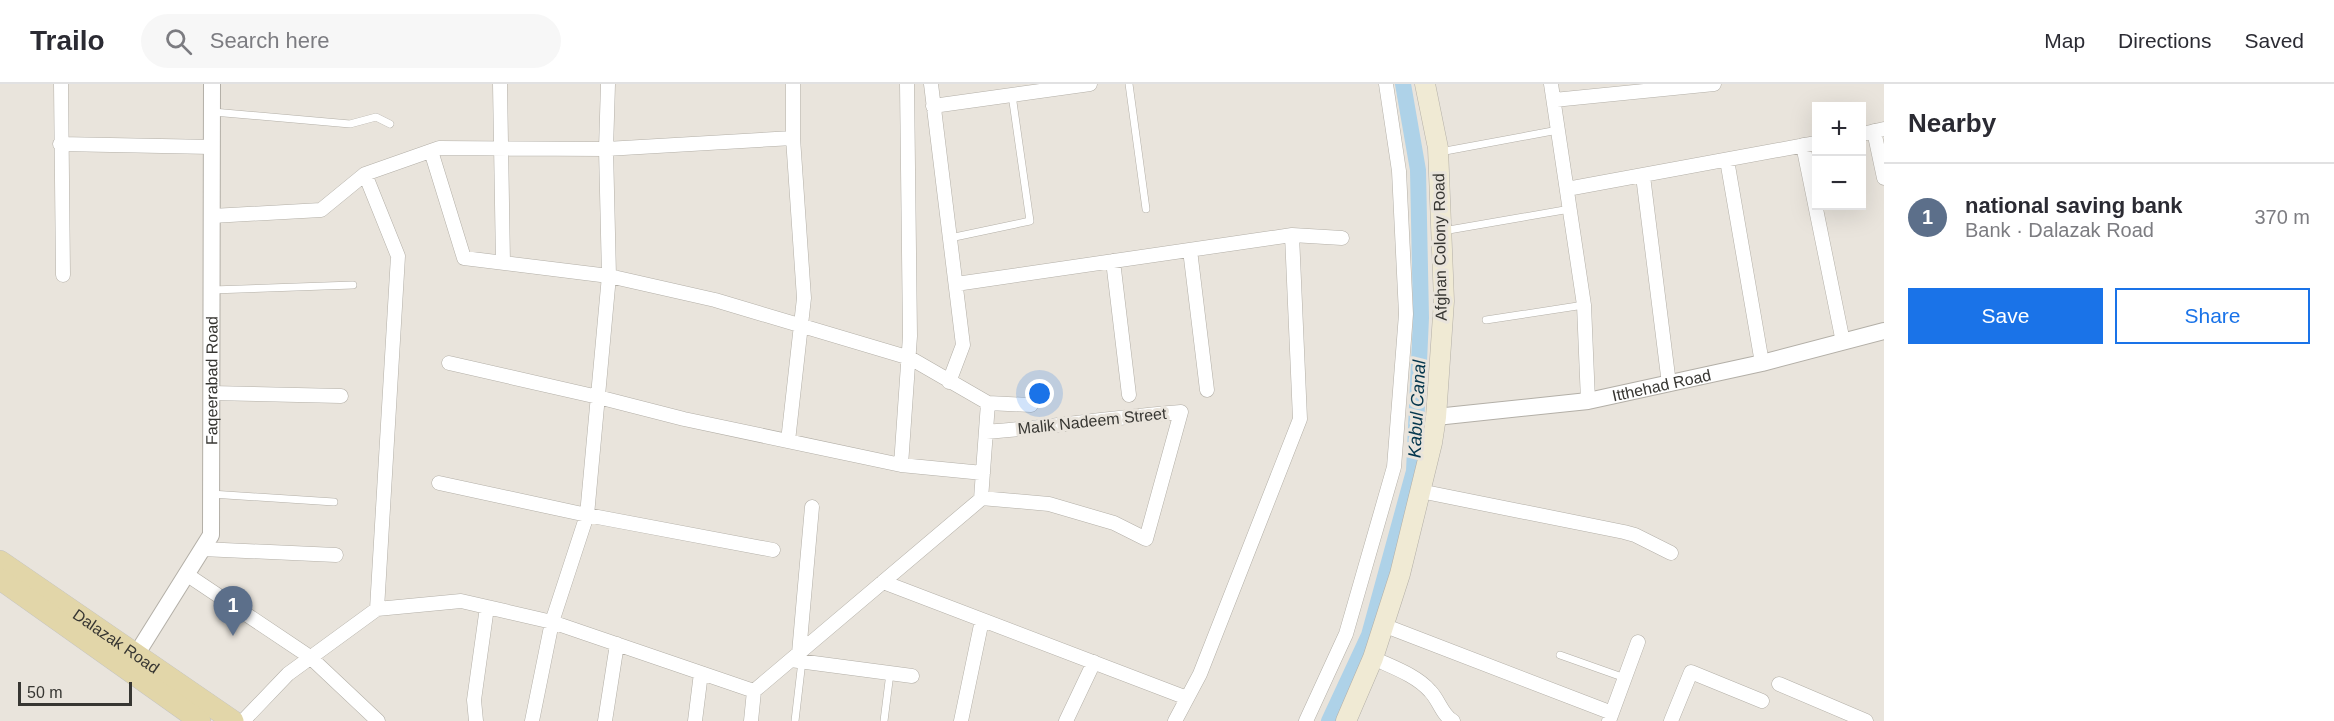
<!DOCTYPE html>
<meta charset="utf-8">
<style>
body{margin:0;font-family:Helvetica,sans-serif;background:#f7f7f7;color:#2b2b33}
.controls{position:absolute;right:18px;top:18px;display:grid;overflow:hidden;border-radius:0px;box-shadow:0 6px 24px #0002}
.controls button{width:54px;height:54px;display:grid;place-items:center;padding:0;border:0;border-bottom:2px solid #e1e1e2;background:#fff;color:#2b2b33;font:30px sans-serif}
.scale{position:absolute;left:18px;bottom:15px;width:114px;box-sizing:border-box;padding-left:6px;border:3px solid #373632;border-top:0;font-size:16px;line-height:21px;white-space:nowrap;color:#373632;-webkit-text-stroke:4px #e9e4dc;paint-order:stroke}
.you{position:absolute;left:1040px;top:310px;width:21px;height:21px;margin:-15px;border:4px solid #fff;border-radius:50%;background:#1a73e8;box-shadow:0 0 0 9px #1a73e833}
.badge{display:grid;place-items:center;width:39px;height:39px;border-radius:50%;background:#1a73e8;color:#fff;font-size:20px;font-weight:700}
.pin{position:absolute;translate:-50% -50px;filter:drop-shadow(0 2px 3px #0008)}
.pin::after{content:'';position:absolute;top:32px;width:21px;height:18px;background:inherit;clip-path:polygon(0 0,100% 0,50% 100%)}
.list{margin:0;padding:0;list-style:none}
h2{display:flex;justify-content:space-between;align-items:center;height:78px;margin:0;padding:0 24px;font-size:26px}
h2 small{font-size:20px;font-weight:400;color:#7c7c81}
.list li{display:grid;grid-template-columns:39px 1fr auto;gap:18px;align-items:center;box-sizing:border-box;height:108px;padding:0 24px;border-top:2px solid #e1e1e2}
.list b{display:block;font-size:22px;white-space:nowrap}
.list p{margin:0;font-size:20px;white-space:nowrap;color:#7c7c81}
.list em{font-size:20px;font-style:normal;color:#7c7c81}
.actions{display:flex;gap:12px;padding:18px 24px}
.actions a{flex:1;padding:14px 0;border:2px solid #1a73e8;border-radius:0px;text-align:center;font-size:21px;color:#1a73e8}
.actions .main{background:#1a73e8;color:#fff}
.icon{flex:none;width:33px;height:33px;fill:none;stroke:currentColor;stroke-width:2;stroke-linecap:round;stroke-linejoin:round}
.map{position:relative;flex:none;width:1884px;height:637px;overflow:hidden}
header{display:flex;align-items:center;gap:36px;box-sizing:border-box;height:84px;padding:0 30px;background:#fff;border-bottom:2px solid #e1e1e2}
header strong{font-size:28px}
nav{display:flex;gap:33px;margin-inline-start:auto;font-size:21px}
.search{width:420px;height:54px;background:#f7f7f7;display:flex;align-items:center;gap:15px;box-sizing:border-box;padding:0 21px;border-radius:33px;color:#7c7c81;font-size:22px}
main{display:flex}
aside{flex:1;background:#fff}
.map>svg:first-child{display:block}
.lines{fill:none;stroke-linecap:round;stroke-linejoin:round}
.canal{stroke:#aed2e8;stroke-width:16}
.service-casing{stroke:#b3afa7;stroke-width:8}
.minor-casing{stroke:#b3afa7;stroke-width:15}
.tertiary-casing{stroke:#b3afa7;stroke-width:18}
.secondary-casing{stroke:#b3afa7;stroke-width:21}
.primary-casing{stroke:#c3c3c2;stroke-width:22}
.service{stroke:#fff;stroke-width:7}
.minor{stroke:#fff;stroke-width:14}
.tertiary{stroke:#fff;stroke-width:16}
.secondary{stroke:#f0ead4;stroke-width:20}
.primary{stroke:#e2d6a9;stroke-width:21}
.labels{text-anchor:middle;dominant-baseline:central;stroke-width:6;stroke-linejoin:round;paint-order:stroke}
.street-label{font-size:16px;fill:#373632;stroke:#e9e4dc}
.water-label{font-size:18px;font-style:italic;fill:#04364d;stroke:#e9e4dc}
</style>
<header>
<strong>Trailo</strong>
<div class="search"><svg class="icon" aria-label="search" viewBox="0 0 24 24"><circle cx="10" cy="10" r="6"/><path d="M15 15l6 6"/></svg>Search here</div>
<nav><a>Map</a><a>Directions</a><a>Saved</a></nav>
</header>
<main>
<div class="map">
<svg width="1884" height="637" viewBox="0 0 1884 637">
<rect width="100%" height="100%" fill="#e9e4dc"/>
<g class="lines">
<!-- canal -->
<path class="canal" d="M1329 637 1369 551 1414 387 1421 234 1418 86 1403 0"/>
<defs>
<path id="service" d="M1129 0 1146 125
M213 28 350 40 376 33 390 40
M1440 68 1558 46
M1443 147 1570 125
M950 154 1030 137 1012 11
M212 206 353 201
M1486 236 1584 221
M211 410 334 418
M1560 571 1625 594
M795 637 802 577
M884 637 890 589"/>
<path id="minor" d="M61 0 63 191
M500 0 503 179
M931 0 963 261 949 298
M1551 0 1584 221 1588 317
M1554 16 1714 0
M933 22 1090 0
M1874 47 1884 94
M1862 50 1884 45
M60 60 212 63
M1803 61 1843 258
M431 67 464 174 609 192 715 216 910 274 988 319 1031 321
M1727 76 1762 279
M365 90 398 172 377 525
M1643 92 1669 300
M1567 105 1816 59
M212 132 321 126 365 90 439 64 606 65 793 54
M1190 166 1207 306
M1113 177 1129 311
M956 200 1292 151 1342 154
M449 279 598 313 684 335 901 381 983 389
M211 309 341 312
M788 357 804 214 793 54V0
M901 381 910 252 907 0
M439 399 587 431 773 466
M1420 407 1624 448 1635 451 1671 469
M981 414 1049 420 1114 439 1146 455 1181 328C1116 333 1052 343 986 348
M202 465 336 471
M186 490 310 573 378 637
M883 498 1187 614
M1383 541 1612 629
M799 569 812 423
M1373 574C1392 583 1416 591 1430 607 1439 616 1442 631 1453 637
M791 576 912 592
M1779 600 1866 637
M243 637 288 590 377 525 461 517 552 538 754 607 981 415 988 319
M476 637 474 616 487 523
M532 637 552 538 587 431 609 192 606 65 608 0
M605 637 617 560
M695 637 701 589
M751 637 754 607
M961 637 982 536
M1066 637 1094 578
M1175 637 1200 590 1300 335 1292 151
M1306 637 1346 550 1394 383 1406 230 1399 87 1386 0
M1609 637 1638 558
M1671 637 1691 588 1762 617"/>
<g id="tertiary">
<path id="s1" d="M1436 333 1588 317 1762 279 1884 247"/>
<path id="s2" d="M136 571 211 451 212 0"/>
</g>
<path id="secondary" d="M1346 637 1373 574 1400 490 1432 359 1436 333 1444 217 1438 64 1425 0"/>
<g id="primary">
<path id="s3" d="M0 477 233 637"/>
<path d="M0 495 200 637"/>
</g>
</defs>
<!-- service casing -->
<use href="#service" class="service-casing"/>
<!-- minor casing -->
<use href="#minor" class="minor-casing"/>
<!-- tertiary casing -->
<use href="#tertiary" class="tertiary-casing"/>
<!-- secondary casing -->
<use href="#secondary" class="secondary-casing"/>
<!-- primary casing -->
<use href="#primary" class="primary-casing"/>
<!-- service -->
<use href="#service" class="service"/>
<!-- minor -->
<use href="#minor" class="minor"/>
<!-- tertiary -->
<use href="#tertiary" class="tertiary"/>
<!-- secondary -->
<use href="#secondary" class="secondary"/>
<!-- primary -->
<use href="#primary" class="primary"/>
</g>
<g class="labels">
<!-- street labels -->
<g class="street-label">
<text transform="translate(1440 163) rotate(-91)">Afghan Colony Road</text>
<text stroke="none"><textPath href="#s2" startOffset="296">Faqeerabad Road</textPath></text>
<text stroke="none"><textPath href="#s1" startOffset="228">Itthehad Road</textPath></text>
<text transform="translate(1092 337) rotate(-6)">Malik Nadeem Street</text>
<text stroke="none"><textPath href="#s3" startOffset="141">Dalazak Road</textPath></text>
</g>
<!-- water labels -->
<g class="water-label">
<text transform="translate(1417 325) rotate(-87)">Kabul Canal</text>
</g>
</g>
</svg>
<div class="controls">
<button>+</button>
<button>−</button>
</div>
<div class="scale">50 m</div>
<div class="you"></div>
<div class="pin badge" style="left:233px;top:552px;background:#5c6f8a">1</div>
</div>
<aside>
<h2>Nearby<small></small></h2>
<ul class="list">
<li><span class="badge" style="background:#5c6f8a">1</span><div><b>national saving bank</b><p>Bank · Dalazak Road</p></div><em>370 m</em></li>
</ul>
<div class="actions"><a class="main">Save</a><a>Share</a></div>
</aside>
</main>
